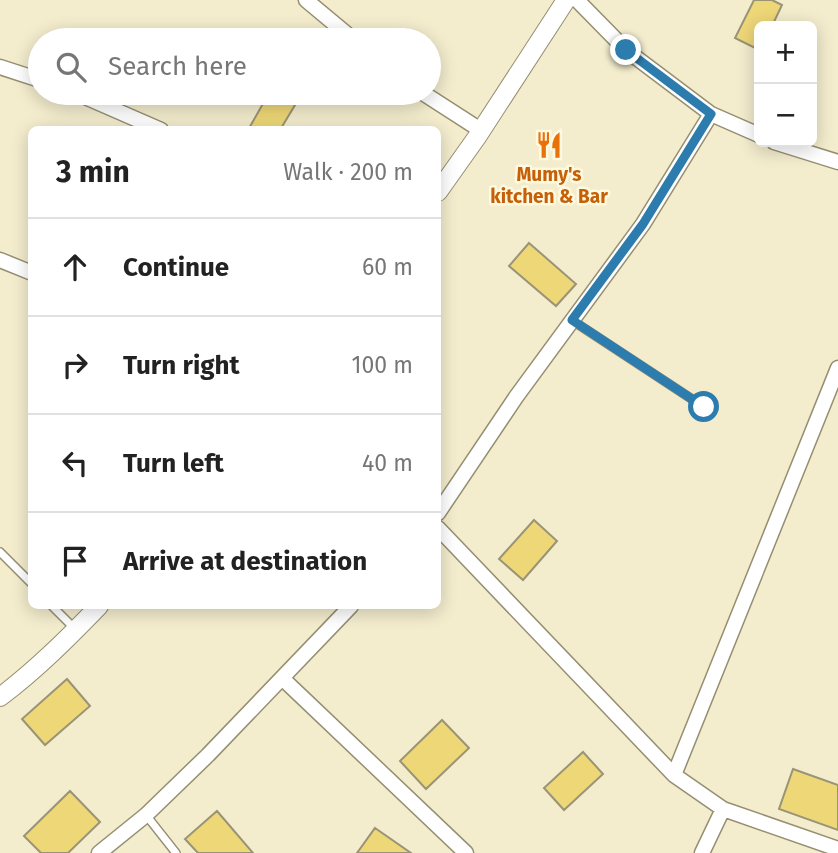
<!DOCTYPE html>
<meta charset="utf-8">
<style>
body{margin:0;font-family:"Fira Sans",sans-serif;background:#f2f2f2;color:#222}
.controls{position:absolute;right:21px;top:21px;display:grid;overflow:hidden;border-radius:10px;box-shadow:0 4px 18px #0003}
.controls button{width:63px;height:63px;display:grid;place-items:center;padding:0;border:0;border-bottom:2px solid #e0e0e0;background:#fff;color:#222;font:35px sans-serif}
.stop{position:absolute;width:21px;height:21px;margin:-16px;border:5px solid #2d7cae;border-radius:50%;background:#fff}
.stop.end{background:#2d7cae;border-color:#fff;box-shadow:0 2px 7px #0008}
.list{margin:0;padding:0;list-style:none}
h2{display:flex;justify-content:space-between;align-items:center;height:91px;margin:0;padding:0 28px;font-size:30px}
h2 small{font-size:23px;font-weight:400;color:#767676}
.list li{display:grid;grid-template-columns:46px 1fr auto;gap:21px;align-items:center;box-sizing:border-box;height:98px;padding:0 28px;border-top:2px solid #e0e0e0}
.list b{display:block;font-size:26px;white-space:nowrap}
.list em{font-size:23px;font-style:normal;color:#767676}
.icon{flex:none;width:38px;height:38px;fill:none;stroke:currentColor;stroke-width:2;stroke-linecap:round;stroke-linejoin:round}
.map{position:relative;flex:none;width:838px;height:853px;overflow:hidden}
.search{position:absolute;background:#fff;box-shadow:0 4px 18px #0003;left:28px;top:28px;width:413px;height:77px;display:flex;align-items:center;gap:18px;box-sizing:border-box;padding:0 24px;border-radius:38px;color:#767676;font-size:26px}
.panel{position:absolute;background:#fff;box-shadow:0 4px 18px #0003;left:28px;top:126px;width:413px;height:483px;border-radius:10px}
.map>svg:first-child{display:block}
.building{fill:#eed777;stroke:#9a9476;stroke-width:2}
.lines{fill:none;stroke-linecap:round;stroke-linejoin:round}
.service-casing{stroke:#958e71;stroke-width:10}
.minor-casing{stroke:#958e71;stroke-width:17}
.tertiary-casing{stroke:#958e71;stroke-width:20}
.service{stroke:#fff;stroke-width:7}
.minor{stroke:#fff;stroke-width:14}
.tertiary{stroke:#fff;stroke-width:18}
.route{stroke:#2d7cae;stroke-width:9}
.labels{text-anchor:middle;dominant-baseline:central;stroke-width:5;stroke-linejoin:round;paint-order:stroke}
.food-label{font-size:19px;font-weight:bold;fill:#c56008;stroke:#fff9e0}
</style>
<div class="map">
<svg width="838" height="853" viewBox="0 0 838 853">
<rect width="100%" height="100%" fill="#f3eccd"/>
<!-- building -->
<path class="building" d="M754 0H772L782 5 772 26H759V50L735 38Z
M269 93H274L295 105 280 130H248Z
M529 243 576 284 556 306 509 266Z
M534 520 557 541 523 580 499 559Z
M67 679 90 706 45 745 22 719Z
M442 720 469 748 426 789 400 761Z
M583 752 603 774 564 810 544 788Z
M793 769 838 785V830L779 809Z
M70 791 100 822 68 853H41L24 836Z
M217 811 253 853H198L185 839Z
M375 828 411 853H357Z"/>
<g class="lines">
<defs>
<path id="service" d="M573 321 704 407
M0 552 32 584
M52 606 76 630
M146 815 176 853"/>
<path id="minor" d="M306 0 354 40
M577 0 626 50 711 114 759 135
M0 67 40 80
M76 93 161 130
M423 93 482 131
M774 142 838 162
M0 260 32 273
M438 513 516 397 643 224 711 114
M438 528 674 775 723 809 838 849
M282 678 466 853
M674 775 838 368
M99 853 146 815 208 755 351 606
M702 853 723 809"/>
<path id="tertiary" d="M438 192 477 137 566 0
M0 697C36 670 68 638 99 606"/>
</defs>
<!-- service casing -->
<use href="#service" class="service-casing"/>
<!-- minor casing -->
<use href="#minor" class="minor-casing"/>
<!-- tertiary casing -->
<use href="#tertiary" class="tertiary-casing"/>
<!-- service -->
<use href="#service" class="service"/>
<!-- minor -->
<use href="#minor" class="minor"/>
<!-- tertiary -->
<use href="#tertiary" class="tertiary"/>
</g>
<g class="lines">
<!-- route -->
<path class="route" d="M626 50 711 114 643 224 572 320 704 407"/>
</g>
<!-- icons -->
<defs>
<symbol id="restaurant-bare" viewBox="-9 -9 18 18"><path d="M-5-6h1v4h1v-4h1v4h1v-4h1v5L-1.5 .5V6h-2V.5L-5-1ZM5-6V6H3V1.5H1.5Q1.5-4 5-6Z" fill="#e8710a" stroke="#fff9e0" stroke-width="2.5" paint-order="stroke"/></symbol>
</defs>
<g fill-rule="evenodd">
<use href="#restaurant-bare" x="530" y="126" width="38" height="38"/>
</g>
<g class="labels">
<!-- food labels -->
<g class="food-label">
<text x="549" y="174">Mumy's<tspan x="549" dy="22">kitchen &amp; Bar</tspan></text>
</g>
</g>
</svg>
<div class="controls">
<button>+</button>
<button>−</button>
</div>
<div class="stop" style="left:704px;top:407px"></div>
<div class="stop end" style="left:626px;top:50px"></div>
<div class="search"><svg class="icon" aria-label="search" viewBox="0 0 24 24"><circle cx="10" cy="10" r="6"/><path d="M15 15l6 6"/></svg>Search here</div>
<section class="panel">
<h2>3 min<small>Walk · 200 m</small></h2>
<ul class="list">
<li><svg class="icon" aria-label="ahead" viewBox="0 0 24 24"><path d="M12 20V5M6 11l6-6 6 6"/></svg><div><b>Continue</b></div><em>60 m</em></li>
<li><svg class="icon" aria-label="right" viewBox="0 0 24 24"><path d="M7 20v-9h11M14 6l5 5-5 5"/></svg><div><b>Turn right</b></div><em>100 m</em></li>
<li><svg class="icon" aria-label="left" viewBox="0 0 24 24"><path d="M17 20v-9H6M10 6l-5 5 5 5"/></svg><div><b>Turn left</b></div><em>40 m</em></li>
<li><svg class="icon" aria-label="arrive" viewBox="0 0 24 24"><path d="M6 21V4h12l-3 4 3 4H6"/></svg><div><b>Arrive at destination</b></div></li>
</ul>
</section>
</div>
